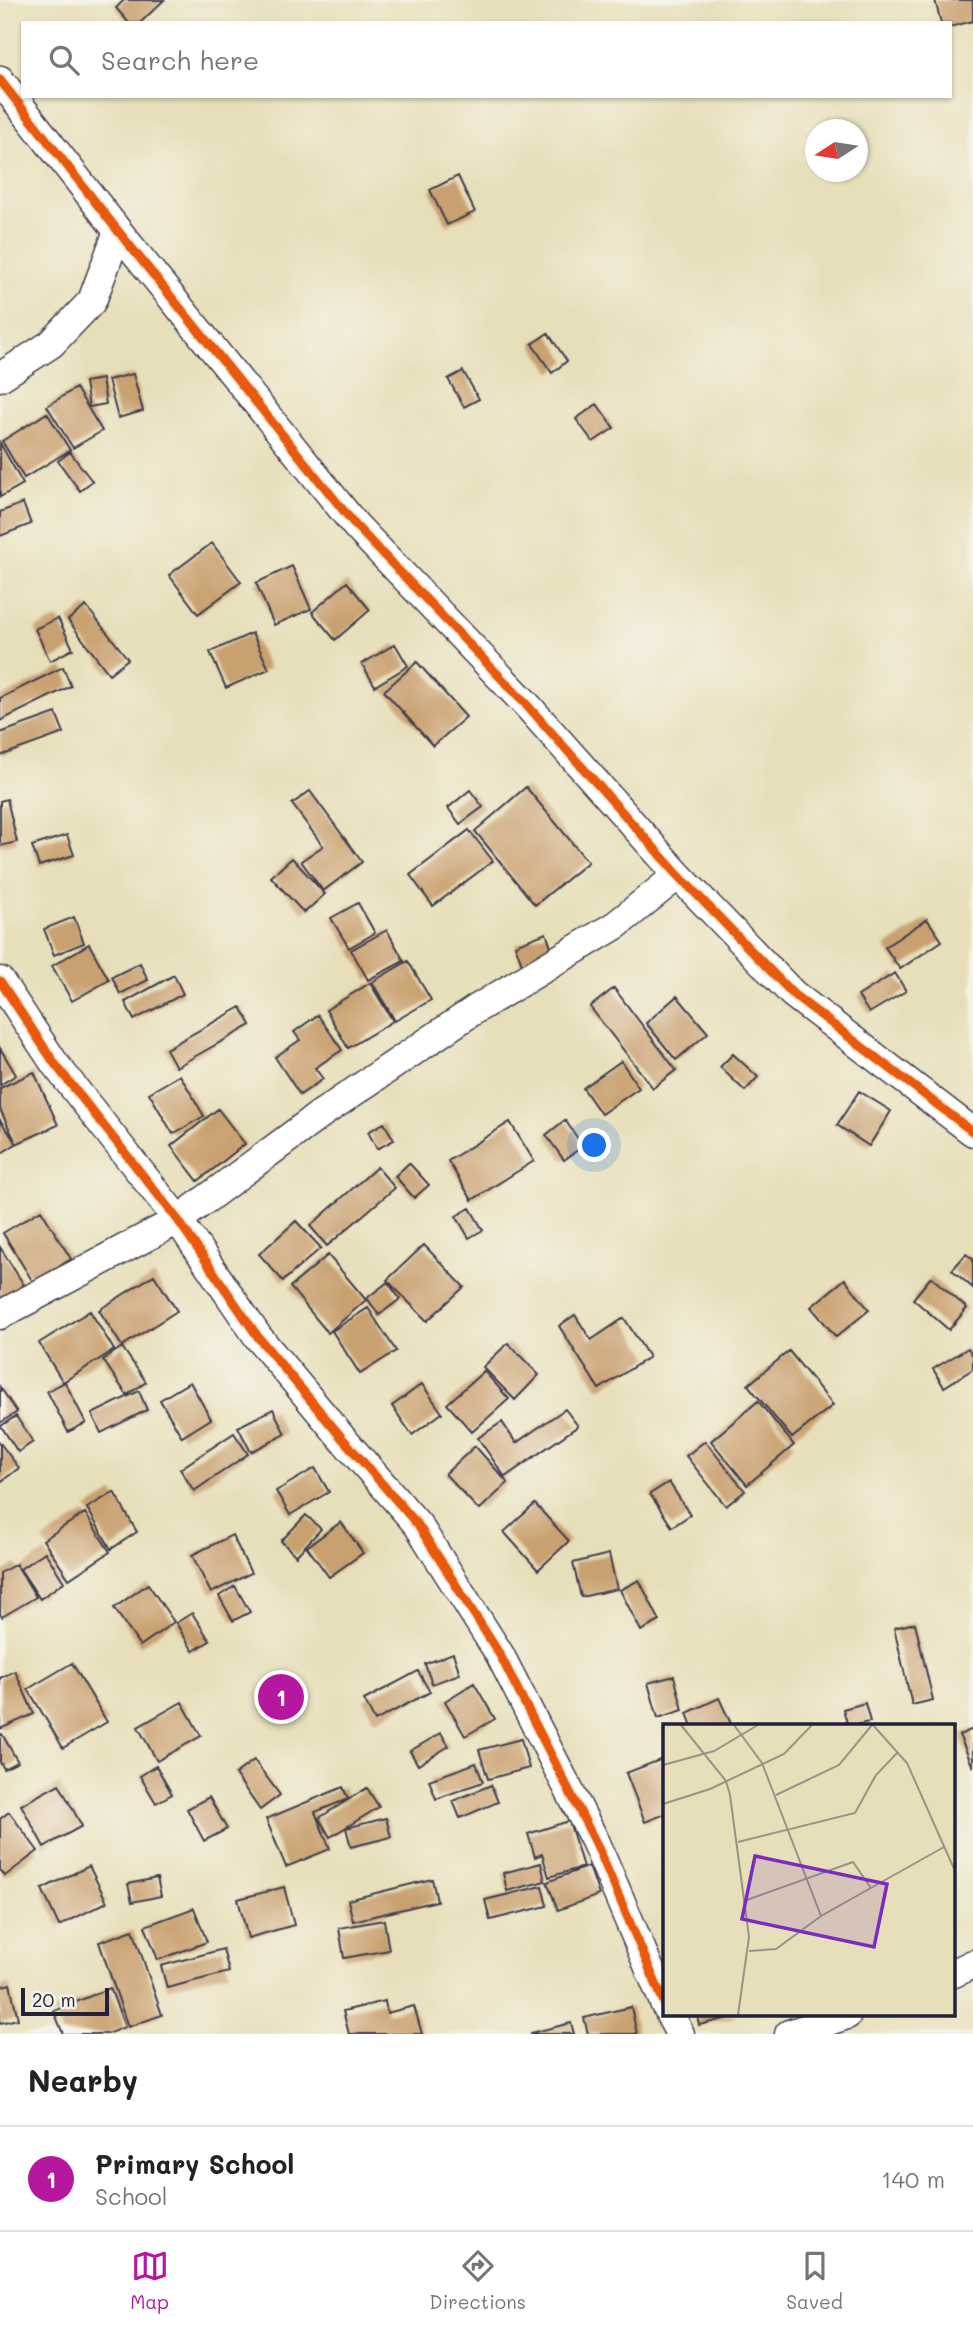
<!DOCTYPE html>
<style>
body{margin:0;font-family:Mali,sans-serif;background:#f2f2f2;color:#222}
.compass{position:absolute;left:805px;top:119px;width:63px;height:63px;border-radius:50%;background:#fff;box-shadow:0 2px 5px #0004;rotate:258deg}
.scale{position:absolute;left:21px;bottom:18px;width:88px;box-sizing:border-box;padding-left:7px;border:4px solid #22223b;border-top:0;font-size:19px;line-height:24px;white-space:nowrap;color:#22223b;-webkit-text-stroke:5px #f7f3e8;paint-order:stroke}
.you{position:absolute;left:595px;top:1146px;width:24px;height:24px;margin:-18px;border:5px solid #fff;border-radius:50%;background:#1a73e8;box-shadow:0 0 0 10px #1a73e833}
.badge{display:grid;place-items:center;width:46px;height:46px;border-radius:50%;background:#b5179e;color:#fff;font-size:23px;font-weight:700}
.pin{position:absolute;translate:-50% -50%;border:4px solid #fff;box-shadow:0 2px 7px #0006}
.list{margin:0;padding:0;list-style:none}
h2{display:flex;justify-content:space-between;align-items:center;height:91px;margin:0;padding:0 28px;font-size:30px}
h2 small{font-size:23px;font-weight:400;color:#767676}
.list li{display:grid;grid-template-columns:46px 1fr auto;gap:21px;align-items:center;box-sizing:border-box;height:105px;padding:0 28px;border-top:2px solid #e0e0e0}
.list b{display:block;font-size:26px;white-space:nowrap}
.list p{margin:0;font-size:23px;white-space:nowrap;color:#767676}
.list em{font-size:23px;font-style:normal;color:#767676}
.icon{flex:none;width:38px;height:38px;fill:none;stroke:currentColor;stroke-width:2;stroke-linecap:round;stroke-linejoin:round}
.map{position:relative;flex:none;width:973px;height:2034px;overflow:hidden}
.search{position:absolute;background:#fff;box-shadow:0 2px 5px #0004;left:21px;right:21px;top:21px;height:77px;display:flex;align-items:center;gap:18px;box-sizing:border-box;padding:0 24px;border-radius:0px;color:#767676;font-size:26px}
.sheet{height:196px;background:#fff}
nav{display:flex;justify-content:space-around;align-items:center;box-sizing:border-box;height:98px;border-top:2px solid #e0e0e0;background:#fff;font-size:19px;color:#767676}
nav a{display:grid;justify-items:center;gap:4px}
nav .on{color:#b5179e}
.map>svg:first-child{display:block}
.building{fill:#c9a06f}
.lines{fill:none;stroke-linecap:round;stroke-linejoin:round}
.street-casing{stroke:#403e4e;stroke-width:31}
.street{stroke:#fff;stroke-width:28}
.cycleway-casing{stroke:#f7f3e8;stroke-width:13}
.cycleway{stroke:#e8590c;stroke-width:9}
.inset-road{fill:none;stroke:#989387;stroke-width:2}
.view{fill:#7b2cbf;fill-opacity:0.15;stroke:#7b2cbf;stroke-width:3.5}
.inset-edge{fill:none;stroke:#22223b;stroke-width:3.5}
</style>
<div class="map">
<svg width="973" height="2034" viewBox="0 0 973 2034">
<rect width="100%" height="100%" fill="#f7f3e8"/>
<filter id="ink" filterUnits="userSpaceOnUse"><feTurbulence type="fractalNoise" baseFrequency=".0143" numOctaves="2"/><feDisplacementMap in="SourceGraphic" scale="14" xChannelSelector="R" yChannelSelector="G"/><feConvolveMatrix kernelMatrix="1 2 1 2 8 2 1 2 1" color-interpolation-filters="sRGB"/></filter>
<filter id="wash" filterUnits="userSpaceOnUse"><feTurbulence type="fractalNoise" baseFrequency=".00686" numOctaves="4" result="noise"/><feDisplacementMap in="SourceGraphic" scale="28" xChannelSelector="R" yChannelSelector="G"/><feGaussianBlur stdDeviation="1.57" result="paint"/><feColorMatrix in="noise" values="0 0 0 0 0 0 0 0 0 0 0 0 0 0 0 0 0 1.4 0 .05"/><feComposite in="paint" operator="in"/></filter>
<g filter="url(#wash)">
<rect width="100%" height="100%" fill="#e7dfb9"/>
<g id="blocks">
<!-- building -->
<path class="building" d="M124 0H164L140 23H129L116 8Z
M935 0H973V21L950 27V23H941Z
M458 176 475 212 447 225 430 190Z
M548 333 567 361 552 373 532 344Z
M463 371 479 399 464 407 448 379Z
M133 374 143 411 118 418 108 380Z
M102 379 106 404 89 407 85 382Z
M76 388 102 431 73 448 47 406Z
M597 404 614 428 593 442 576 419Z
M47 413 70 450 24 478 2 441Z
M0 443 23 484 0 497Z
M70 452 92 481 80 491 58 461Z
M23 503 31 524 0 536V512Z
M212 543 241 582 198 614 169 575Z
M292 566 311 609 274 625 256 583Z
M347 582 370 610 335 640 312 612Z
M86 606 128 659 109 674 68 620Z
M58 618 73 649 50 661 35 629Z
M252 633 269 669 226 688 210 652Z
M395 644 408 666 375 686 362 664Z
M417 662 466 717 433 746 384 691Z
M63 667 71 686 0 721V698Z
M56 713 64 733 0 756V733Z
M526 787 588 862 535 905 475 831Z
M470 790 483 807 460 824 448 808Z
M310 791 362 862 323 891 301 861 323 846 292 804Z
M7 799 17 842 0 846V801Z
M469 830 493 861 433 906 410 875Z
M67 835 74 855 39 866 32 846Z
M292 858 325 894 304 913 271 877Z
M358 903 375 933 349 948 331 918Z
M74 917 84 943 54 955 44 929Z
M927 919 942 941 900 969 885 947Z
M387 930 404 961 368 980 351 950Z
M546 933 553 953 522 964 515 945Z
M89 944 109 980 72 1001 52 966Z
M408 961 431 1000 395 1021 372 982Z
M140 963 148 980 120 994 112 977Z
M895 973 906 991 869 1013 858 996Z
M174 975 183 994 134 1020 125 1002Z
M370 983 393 1021 348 1048 326 1010Z
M614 988 676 1070 653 1088 590 1007Z
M677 996 708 1033 676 1060 646 1023Z
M241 1007 251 1025 176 1067 166 1049Z
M318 1015 342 1050 315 1068 323 1079 300 1095 275 1057 300 1040 294 1032Z
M0 1048 16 1075 0 1085Z
M733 1054 758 1077 745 1091 720 1067Z
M621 1061 639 1088 601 1114 583 1088Z
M34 1072 58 1125 16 1144 0 1154V1120L16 1143 0 1109V1088Z
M180 1075 204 1116 173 1134 149 1093Z
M859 1091 891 1111 869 1146 837 1125Z
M218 1109 245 1144 198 1181 171 1146Z
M565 1120 583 1146 564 1160 546 1135Z
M510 1122 534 1161 472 1200 448 1161Z
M384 1123 394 1140 377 1149 368 1132Z
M409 1163 429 1185 414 1198 395 1176Z
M377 1167 395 1188 327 1246 310 1226Z
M470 1208 483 1230 469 1238 456 1216Z
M41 1210 71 1259 33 1282 3 1233Z
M296 1221 321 1248 283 1281 259 1254Z
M424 1245 464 1287 427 1321 387 1280Z
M0 1247 24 1285 0 1300Z
M966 1254 973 1259V1288L952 1270Z
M328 1255 366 1300 328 1333 290 1287Z
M154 1275 177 1311 122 1346 99 1310Z
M931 1277 967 1308 949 1330 913 1299Z
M845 1279 869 1310 836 1337 811 1307Z
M388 1282 400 1299 379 1315 367 1298Z
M368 1308 396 1351 360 1374 332 1331Z
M90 1311 114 1350 63 1382 39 1343Z
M575 1315 591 1340 624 1318 649 1357 599 1389 559 1326Z
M508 1343 539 1375 515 1400 483 1367Z
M122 1347 146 1382 127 1395 103 1360Z
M968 1348 973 1356V1369L944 1387 933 1369Z
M789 1351 833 1405 792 1438 748 1385Z
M484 1371 509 1399 472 1432 447 1404Z
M65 1382 86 1423 68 1432 47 1391Z
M190 1382 211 1419 182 1437 160 1400Z
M422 1384 442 1413 412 1435 392 1406Z
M0 1387 17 1412 0 1423Z
M139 1391 147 1410 101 1433 92 1414Z
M758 1401 794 1445 747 1485 711 1441Z
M273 1409 285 1434 251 1452 238 1427Z
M565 1409 578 1426 505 1477 478 1438 502 1422 516 1443Z
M16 1416 33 1442 18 1452 1 1426Z
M234 1433 248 1454 194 1491 180 1469Z
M705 1441 745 1491 726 1506 686 1456Z
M0 1443 19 1468 2 1481 0 1479Z
M475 1446 508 1483 479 1510 445 1474Z
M315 1468 329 1492 290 1515 276 1491Z
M669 1482 690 1515 672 1527 650 1494Z
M114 1492 137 1532 111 1549 87 1508Z
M535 1504 569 1541 538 1570 504 1532Z
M85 1513 110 1552 69 1579 43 1540Z
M306 1515 321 1529 296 1556 281 1541Z
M341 1522 363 1553 329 1577 307 1547Z
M232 1535 251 1573 211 1593 192 1555Z
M45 1552 64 1582 40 1599 20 1569Z
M609 1554 617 1589 581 1597 573 1563Z
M16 1564 36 1597 2 1617 0 1614V1573Z
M639 1580 660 1621 641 1631 620 1590Z
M148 1584 174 1622 140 1646 114 1608Z
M235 1586 250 1612 233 1621 219 1596Z
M192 1613 210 1641 193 1651 176 1623Z
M915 1623 933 1700 912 1705 894 1628Z
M453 1653 460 1674 432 1684 425 1664Z
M72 1663 107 1722 63 1748 28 1689Z
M15 1671 34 1714 0 1729V1678Z
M418 1671 430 1692 375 1721 364 1700Z
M674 1676 683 1710 658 1718 648 1683Z
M474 1683 495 1719 465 1736 445 1701Z
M719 1698 732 1726H692L687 1713Z
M182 1702 201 1736 157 1761 138 1727Z
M865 1703 870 1722 848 1726 843 1709Z
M973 1729V1767L959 1735Z
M441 1733 449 1746 418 1765 410 1751Z
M2 1734 18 1762 4 1769 0 1762V1736Z
M521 1739 529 1768 488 1779 479 1750Z
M665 1758V1814L645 1822 626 1773Z
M254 1760 280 1795 260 1810 235 1774Z
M476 1763 483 1782 436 1799 429 1780Z
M156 1766 172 1794 156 1803 140 1776Z
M59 1784 82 1826 44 1847 21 1805Z
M491 1785 498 1802 460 1818 453 1801Z
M343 1787 348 1799 315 1812 330 1849 286 1867 266 1819Z
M367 1788 379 1807 330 1837 319 1818Z
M209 1797 227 1829 204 1841 187 1809Z
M9 1812 38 1851 5 1876 0 1870V1819Z
M386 1818 391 1837 351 1847 346 1828Z
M569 1821 583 1867 549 1877 542 1854 535 1857 528 1834Z
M541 1863 545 1881 507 1891 503 1873Z
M89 1866 107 1902 59 1926 42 1889Z
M589 1866 599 1895 558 1910 547 1882Z
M157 1878 161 1896 132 1902 128 1884Z
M432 1879 437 1901 353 1921 348 1900Z
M542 1886 547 1906 490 1920 485 1900Z
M284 1887 294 1925 248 1938 238 1899Z
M194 1908 207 1942 158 1960 145 1926Z
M384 1920 389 1950 344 1958 339 1928Z
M133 1930 162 2015 128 2027 99 1942Z
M223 1949 229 1972 167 1988 161 1966Z
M10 1984 18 2019 0 2023V1987Z
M110 1988 125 2027 107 2034H63L54 2011Z
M385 2001 387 2013 414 2006 422 2034H349L343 2011Z
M631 2007 637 2034H588L584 2018Z
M697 2015H737V2016L699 2025Z
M571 2023 574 2034H531V2033Z"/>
</g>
</g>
<g filter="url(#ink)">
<use href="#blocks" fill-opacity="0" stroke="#403e4e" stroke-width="2"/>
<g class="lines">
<defs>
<path id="street" d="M0 80 118 231 356 526 526 704 678 875 793 994 973 1132
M0 377 51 344 92 301 118 231
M0 981 55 1064 178 1220 258 1337 342 1438 418 1525 500 1655 596 1843 665 2005
M0 1315 178 1220 321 1114 476 1009 616 925 678 875
M954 1973 973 1964
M670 2015 680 2034
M789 2034 847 2015"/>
</defs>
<!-- street casing -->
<use href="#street" class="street-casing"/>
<!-- street -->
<use href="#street" class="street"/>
<defs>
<path id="cycleway" d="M0 80 118 231 356 526 526 704 678 875 793 994 973 1132
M0 981 55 1064 178 1220 258 1337 342 1438 418 1525 500 1655 596 1843 665 2005"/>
</defs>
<!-- cycleway casing -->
<use href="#cycleway" class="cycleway-casing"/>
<!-- cycleway -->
<use href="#cycleway" class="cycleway"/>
</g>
</g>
<!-- overview -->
<g transform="translate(663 1724)">
<rect width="292" height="292" fill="#e7dfb9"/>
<path class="inset-road" d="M18 1 63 57 67 71 86 213 75 291M71 1 99 39 158 192M210 1 244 39 292 147M0 41 51 27 95 1M113 71 176 41 209 1M0 80 47 65 121 30 149 1M75 118 192 89 213 51 235 28M81 177 190 138 208 164M86 227 113 225 158 192 281 123"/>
<path class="view" d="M92 132 224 160 211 223 79 195Z"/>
<rect width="292" height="292" class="inset-edge"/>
</g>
</svg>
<svg class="compass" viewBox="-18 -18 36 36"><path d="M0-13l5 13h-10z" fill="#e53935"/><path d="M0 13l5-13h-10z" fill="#767676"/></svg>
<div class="scale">20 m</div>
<div class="you"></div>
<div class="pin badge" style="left:281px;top:1697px">1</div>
<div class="search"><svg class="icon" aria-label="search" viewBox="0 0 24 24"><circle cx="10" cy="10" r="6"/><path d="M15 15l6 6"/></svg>Search here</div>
</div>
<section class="sheet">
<h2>Nearby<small></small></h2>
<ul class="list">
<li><span class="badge">1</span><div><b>Primary School</b><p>School</p></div><em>140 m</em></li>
</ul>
</section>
<nav>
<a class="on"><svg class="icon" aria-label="map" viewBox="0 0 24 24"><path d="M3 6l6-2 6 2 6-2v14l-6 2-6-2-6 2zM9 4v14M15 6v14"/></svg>Map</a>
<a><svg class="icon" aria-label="directions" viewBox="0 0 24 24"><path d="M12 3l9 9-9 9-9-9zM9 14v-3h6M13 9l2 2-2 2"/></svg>Directions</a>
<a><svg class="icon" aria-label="saved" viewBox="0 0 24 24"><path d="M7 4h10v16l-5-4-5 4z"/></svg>Saved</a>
</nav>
